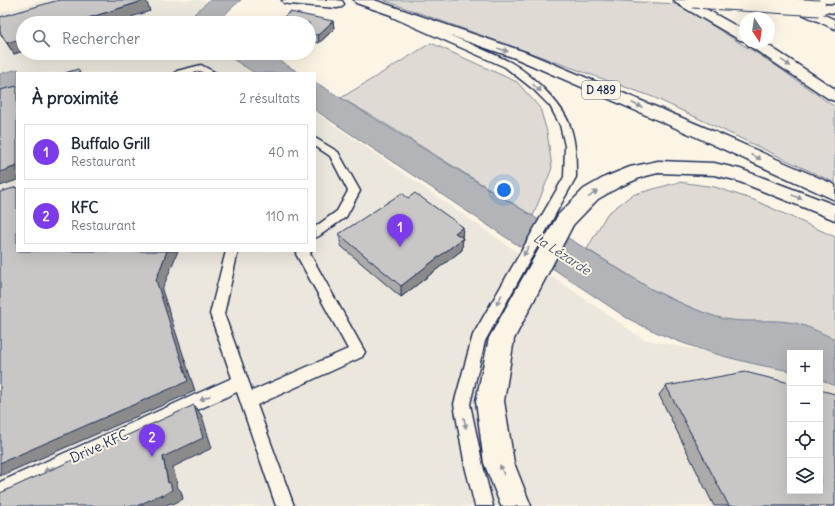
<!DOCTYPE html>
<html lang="fr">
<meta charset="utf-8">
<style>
body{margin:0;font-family:Delius,sans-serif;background:#f6f6f7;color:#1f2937}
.controls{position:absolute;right:12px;bottom:12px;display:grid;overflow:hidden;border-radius:0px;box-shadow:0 4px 16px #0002}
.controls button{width:36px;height:36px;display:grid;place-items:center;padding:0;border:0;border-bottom:1px solid #e0e1e3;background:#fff;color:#1f2937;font:20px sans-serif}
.compass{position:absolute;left:739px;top:12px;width:36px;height:36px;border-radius:50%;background:#fff;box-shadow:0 4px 16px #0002;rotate:167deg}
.you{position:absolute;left:504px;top:190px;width:14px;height:14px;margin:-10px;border:3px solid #fff;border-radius:50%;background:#1a73e8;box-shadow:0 0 0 6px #1a73e833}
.badge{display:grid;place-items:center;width:26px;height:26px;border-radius:50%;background:#7c3aed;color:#fff;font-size:13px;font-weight:700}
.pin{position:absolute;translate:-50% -33px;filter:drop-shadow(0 1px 2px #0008)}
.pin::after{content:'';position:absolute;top:21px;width:14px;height:12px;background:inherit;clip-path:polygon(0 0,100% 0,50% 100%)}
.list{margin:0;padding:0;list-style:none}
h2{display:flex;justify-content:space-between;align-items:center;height:52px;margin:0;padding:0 16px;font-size:17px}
h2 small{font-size:13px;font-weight:400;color:#747a83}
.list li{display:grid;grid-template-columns:26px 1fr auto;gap:12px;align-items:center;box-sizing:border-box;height:56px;margin:0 8px 8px;padding:0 8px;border:1px solid #e0e1e3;border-radius:0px}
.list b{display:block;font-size:15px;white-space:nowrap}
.list p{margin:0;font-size:13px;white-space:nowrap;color:#747a83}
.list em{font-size:13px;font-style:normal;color:#747a83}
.icon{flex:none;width:22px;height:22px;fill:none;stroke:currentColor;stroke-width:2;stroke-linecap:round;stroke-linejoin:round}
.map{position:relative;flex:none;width:835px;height:506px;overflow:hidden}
.search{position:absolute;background:#fff;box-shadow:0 4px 16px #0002;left:16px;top:16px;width:300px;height:44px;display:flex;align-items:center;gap:10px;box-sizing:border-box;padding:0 14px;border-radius:22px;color:#747a83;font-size:15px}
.panel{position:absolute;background:#fff;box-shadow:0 4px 16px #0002;left:16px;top:72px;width:300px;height:180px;border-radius:0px}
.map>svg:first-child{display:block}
.built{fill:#ece7dc}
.green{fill:#dfdbd4;stroke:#7d8599}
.water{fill:#b2b4b8;stroke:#767f94}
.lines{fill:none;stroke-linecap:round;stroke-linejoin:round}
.service-casing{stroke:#1b2f5e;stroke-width:3}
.minor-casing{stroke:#1b2f5e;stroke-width:3}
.trunk-casing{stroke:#1b2f5e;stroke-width:3}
.service{fill:#fcf5e5;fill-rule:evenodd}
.minor{fill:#fcf5e5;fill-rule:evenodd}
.trunk{fill:#fcf5e5;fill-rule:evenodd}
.trunk-bridge-casing{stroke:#1b2f5e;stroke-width:17;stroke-linecap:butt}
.trunk-bridge{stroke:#fcf5e5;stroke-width:15}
.wall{fill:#acabaa;stroke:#1b2f5e}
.shaded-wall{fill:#8c8b8b;stroke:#1b2f5e}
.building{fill:#c8c7c6;stroke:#1b2f5e}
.oneway{fill:#8c92a2}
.labels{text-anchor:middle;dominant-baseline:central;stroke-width:4;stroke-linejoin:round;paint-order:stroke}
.shield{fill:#fcf5e5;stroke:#5e6a86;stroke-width:1}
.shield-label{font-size:11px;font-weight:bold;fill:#1b2f5e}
.water-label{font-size:13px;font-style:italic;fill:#485779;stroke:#fcf5e5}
.near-street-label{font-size:14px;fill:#1b2f5e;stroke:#fcf5e5}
</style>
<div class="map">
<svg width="835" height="506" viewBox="0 0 835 506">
<rect width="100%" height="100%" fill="#fcf5e5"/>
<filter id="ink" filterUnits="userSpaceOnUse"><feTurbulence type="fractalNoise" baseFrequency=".025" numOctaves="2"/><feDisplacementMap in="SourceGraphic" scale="8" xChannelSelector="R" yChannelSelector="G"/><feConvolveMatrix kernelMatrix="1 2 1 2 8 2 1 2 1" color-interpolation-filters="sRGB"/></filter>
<g filter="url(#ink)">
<!-- built -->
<path class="built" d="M46 0H198L209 2 197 23H23V53H230L259 73H18L17 69 0 74V12Z
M17 88V251H315V112L643 339 790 369V491H820V375L835 385V506H0V92Z"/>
<!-- green -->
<path class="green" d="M383 0H601L678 4 769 61 835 107V183L653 97Z
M431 43 517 82 540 108 547 132 552 168 533 216 376 118 341 98Z
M679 182 715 187 754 200 835 237V369L820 353H797L674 300 651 289 587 249 607 214 632 195Z"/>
<!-- water -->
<path class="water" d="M210 0H241C234 6 223 13 222 23H192L195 13Z
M223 53H266L300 73H255Z
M18 69 17 88 0 92V74Z
M315 82 651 289C672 299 702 314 725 319 746 323 768 319 789 322 805 324 821 333 835 339V386L820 379V353H790V371L780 369C726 359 676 344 627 318L315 110Z"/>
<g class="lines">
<defs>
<path id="service" d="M392 13H398C435 30 474 44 510 62 530 73 563 104 570 126 576 142 576 160 576 177L485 341 470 404 483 466 493 506H475L465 466 454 404 473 335 564 177 565 146 560 125 550 106 533 89 505 67 392 17Z
M201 65 216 73H204L200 71 192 73H175L177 71Z
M315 138 338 152 360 191 346 217 319 236 315 238V227L337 211 348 191 330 156 315 146Z
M226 251H238L224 314 252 391 348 349 296 254 298 251H311L310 254 365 352 362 357 257 405 294 506H276L237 392 0 500V482L232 378 210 314Z"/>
<path id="minor" d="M282 0H337L342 1 344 4 342 7 337 8 289 4 284 3Z
M782 0H793L835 20V29L782 5 780 2Z"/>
<path id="trunk" d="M354 0H374L525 52 706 128 835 185V200L694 136 515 58 356 3Z
M674 0H690L745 31V41L740 40 676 3Z
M819 4 835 5V13L814 11 812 8 814 5Z
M746 42H763L835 89V101L829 99 748 45Z
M658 161 714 163 740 169 835 205V220L735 180 714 175 658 173 642 177 619 187 598 199 573 225 514 339 504 401 514 463 531 506H501L484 463 476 401 489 338 558 215 584 189 605 177 630 167Z"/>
</defs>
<!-- service casing -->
<use href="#service" class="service-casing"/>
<!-- minor casing -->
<use href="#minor" class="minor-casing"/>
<!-- trunk casing -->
<use href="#trunk" class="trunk-casing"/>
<!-- service -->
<use href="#service" class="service"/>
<!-- minor -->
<use href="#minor" class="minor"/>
<!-- trunk -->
<use href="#trunk" class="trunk"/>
<defs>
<path id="trunk-bridge" d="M693 0 819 8"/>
</defs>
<!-- trunk-bridge casing -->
<use href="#trunk-bridge" class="trunk-bridge-casing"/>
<!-- trunk-bridge -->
<use href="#trunk-bridge" class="trunk-bridge"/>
</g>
<!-- wall -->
<path class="wall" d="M150 11 23 23V51L14 54 0 33V17Z
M333 21 334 29 319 43 309 41V23Z
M408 198 463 227 462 237V250L401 297 341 246 339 234Z
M666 386 835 506H714L659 395Z"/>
<!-- shaded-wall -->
<path class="shaded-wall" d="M146 0 150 11 112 23H72Z
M333 21 334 29 319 43 318 35Z
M23 38V51L14 54 7 43Z
M17 166V180L0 186V172Z
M463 227 462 238 455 233Z
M463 238 462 250 401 297V286Z
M167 251H178L162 290 195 391 0 476V463L156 280Z
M194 405 202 416 212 448 173 467 178 488 181 491 183 499 173 504 171 503 165 506H137L168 483 163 457Z"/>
<!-- building -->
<path class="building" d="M59 0H146L72 23H23V38L7 43 0 32V17Z
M290 12 333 21 318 35 309 33V23H276Z
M78 69 80 73H65Z
M17 86V166L0 172V90Z
M17 187V251H167L156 280 188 381 0 463V192Z
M402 193 408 198 415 193 463 227 455 233 463 238 401 286 339 234Z
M745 372 790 383V491H820V390L835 394V506H729L666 386Z
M194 405 203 438 163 457 168 483 170 482 172 490 162 496V494L137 506H0V493Z"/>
<!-- one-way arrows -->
<defs><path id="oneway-solid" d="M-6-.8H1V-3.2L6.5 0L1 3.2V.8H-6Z"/></defs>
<g class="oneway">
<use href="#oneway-solid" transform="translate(503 50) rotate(19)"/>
<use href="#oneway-solid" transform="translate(786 63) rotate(34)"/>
<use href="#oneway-solid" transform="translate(537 88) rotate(42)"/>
<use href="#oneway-solid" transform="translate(637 105) rotate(23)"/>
<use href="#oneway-solid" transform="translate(756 157) rotate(25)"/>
<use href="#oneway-solid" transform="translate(593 194) rotate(-36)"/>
<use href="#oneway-solid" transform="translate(797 197) rotate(22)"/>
<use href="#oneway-solid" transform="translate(526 251) rotate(120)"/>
<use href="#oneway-solid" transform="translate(499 300) rotate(118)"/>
<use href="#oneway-solid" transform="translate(205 398) rotate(156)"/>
<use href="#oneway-solid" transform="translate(465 423) rotate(79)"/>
<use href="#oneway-solid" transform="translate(49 469) rotate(156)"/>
<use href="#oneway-solid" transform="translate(502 470) rotate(-112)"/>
</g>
</g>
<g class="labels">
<!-- shield labels -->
<rect class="shield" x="582" y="81" width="38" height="18" rx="3"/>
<g class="shield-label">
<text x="601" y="90">D 489</text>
</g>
<!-- water labels -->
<g class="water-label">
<text transform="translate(562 254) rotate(33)">La Lézarde</text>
</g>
<!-- near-street labels -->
<g class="near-street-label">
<text transform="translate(99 446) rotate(-24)">Drive KFC</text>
</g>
</g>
</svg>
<div class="controls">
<button>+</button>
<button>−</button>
<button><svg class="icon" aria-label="locate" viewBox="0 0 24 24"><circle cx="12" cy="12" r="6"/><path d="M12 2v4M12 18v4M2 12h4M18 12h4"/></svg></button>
<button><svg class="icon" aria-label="layers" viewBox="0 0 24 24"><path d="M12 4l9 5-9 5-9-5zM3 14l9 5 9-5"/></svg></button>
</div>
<svg class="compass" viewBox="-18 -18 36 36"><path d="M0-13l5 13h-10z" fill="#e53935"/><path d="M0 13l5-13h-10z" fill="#747a83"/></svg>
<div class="you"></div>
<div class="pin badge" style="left:400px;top:247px">1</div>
<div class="pin badge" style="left:152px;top:457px">2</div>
<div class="search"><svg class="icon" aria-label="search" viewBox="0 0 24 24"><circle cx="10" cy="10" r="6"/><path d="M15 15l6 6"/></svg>Rechercher</div>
<section class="panel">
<h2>À proximité<small>2 résultats</small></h2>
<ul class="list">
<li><span class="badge">1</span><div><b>Buffalo Grill</b><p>Restaurant</p></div><em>40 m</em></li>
<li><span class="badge">2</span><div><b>KFC</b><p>Restaurant</p></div><em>110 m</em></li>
</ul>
</section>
</div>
